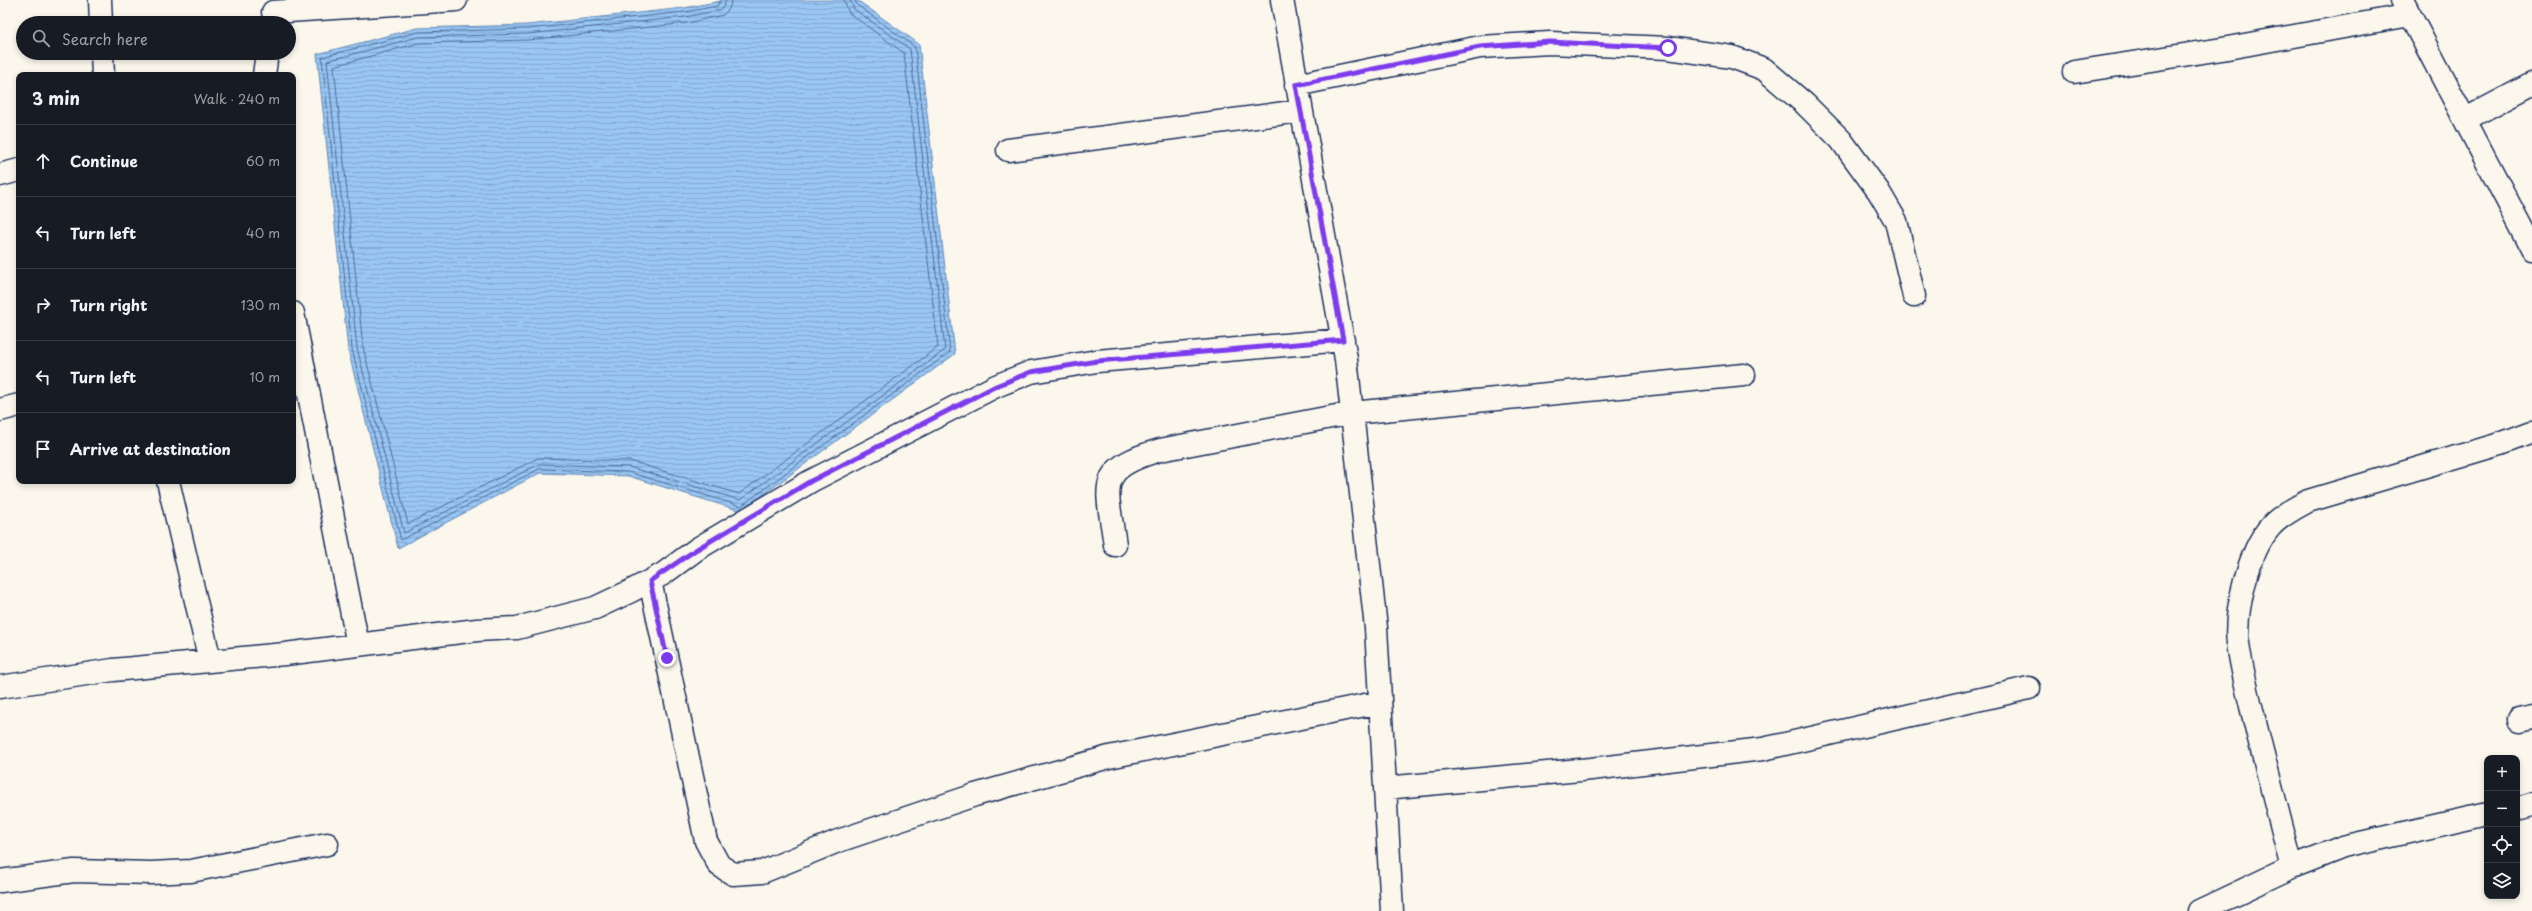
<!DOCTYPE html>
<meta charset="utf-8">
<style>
body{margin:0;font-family:"Playpen Sans",sans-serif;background:#20242c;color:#f1f3f6}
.controls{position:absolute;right:12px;bottom:12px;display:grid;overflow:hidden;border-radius:8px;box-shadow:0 2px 6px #0003}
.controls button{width:36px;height:36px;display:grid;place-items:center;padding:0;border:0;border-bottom:1px solid #363941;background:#171b24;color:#f1f3f6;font:20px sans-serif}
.stop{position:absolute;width:12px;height:12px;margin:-9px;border:3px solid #7c3aed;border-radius:50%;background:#fff}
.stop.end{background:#7c3aed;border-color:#fff;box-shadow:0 1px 4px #0008}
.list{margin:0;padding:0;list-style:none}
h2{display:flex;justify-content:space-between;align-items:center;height:52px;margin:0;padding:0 16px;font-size:17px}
h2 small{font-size:13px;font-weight:400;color:#9ea1a6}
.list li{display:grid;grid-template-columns:26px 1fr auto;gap:12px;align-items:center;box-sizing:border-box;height:72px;padding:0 16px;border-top:1px solid #363941}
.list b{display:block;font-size:15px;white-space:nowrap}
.list em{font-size:13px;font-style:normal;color:#9ea1a6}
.icon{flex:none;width:22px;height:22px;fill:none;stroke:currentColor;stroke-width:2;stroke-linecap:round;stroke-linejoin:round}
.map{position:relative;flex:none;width:2532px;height:911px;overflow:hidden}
.search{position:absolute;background:#171b24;box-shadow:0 2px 6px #0003;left:16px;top:16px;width:280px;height:44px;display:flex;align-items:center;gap:10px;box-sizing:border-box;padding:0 14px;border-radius:22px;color:#9ea1a6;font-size:15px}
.panel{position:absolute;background:#171b24;box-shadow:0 2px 6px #0003;left:16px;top:72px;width:280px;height:412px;border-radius:8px}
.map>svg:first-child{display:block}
.water{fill:url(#water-rules);stroke:#678ab7}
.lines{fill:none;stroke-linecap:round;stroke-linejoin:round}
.shore{stroke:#4d6b9a;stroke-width:1}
.street-casing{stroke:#1b2f5e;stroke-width:25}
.street{stroke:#fbf7ec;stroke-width:22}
.route{stroke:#7c3aed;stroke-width:5}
</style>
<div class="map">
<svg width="2532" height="911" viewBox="0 0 2532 911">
<defs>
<pattern id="water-rules" width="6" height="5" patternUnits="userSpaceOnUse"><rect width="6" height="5" fill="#99c6f3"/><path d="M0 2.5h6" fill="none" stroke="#83aad3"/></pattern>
</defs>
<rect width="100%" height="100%" fill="#fbf7ec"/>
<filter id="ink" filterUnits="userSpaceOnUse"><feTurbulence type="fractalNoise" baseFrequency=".025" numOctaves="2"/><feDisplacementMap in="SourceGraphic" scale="8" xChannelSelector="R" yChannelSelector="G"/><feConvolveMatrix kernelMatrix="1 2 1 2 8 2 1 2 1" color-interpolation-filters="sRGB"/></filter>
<g filter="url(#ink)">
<!-- water -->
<path class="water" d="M726 0H857L919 44 955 354 741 511 628 476 540 473 398 548 348 350 317 54 417 28 527 25 684 8Z"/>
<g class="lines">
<!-- shore -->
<path class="shore" d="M721 0 717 6 685 12 528 29 418 32 322 57 352 349 401 540 539 469 628 472 741 506 950 352 915 47 857 5 855 0
M726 0 724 6 720 10 685 17 528 34 418 37 327 61 357 348 404 533 539 464 629 467 740 500 945 350 910 49 854 9 850 0
M732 0 729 9 723 15 687 23 528 40 419 43 334 66 363 347 408 524 538 458 630 461 739 494 938 347 904 53 849 13 844 0"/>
<defs>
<path id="street" d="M100 0 101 23
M1282 0 1346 359 1376 628 1392 911
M2402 0 2532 248
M273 12 456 0
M102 53 103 75
M2074 72 2222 49 2410 15
M264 75 267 53
M1296 85 1480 47 1550 43 1668 48 1732 57 1764 69 1805 104 1841 140 1879 192 1896 221 1914 296
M2466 119 2532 84
M1008 150 1300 111
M0 175 19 170
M293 313 358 645
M0 410 19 405
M168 481 210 661
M1115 545C1107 486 1094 469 1160 450L1352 413 1744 375
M650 581 706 841 719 865 733 874 762 872 838 841 975 795 1109 757 1380 702
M0 687 113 670 285 654 477 630 517 628 595 608 631 591 663 574 697 549 811 481 996 386 1031 372 1097 361 1343 340
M2519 720 2532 717
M1385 788 1591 769 1763 749 2029 688
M2517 808 2532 804
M2292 867C2281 823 2269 779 2258 735 2251 705 2242 674 2238 643 2234 612 2249 550 2271 526 2281 515 2295 508 2308 501L2500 444 2532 432
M0 881 74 871 151 873 191 871 327 844
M2199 911 2292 867 2343 847 2487 814"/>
</defs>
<!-- street casing -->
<use href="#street" class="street-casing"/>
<!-- street -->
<use href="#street" class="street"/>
</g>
</g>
<g class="lines" filter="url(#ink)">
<!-- route -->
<path class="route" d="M667 658 650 581 697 549 811 481 996 386 1031 372 1097 361 1343 340 1296 85 1480 47 1550 42 1668 48"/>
</g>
</svg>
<div class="controls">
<button>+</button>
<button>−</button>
<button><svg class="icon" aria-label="locate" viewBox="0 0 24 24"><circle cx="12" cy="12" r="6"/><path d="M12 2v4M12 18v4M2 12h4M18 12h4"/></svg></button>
<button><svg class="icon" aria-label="layers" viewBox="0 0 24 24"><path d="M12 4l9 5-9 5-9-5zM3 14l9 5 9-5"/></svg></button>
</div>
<div class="stop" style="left:1668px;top:48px"></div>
<div class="stop end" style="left:667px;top:658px"></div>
<div class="search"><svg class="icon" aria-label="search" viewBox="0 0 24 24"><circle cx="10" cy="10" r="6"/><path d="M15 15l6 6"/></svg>Search here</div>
<section class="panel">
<h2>3 min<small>Walk · 240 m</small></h2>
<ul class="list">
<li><svg class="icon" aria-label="ahead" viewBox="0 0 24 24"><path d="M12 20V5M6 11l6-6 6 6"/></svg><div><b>Continue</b></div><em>60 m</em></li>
<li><svg class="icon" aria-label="left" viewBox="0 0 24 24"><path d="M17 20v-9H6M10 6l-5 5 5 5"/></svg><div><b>Turn left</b></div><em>40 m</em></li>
<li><svg class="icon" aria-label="right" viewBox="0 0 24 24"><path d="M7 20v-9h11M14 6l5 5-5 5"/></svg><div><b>Turn right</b></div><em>130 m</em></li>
<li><svg class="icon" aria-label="left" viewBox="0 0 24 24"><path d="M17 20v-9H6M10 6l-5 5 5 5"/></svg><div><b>Turn left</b></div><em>10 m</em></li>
<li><svg class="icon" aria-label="arrive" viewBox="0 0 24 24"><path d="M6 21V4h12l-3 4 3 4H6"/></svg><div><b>Arrive at destination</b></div></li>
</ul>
</section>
</div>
